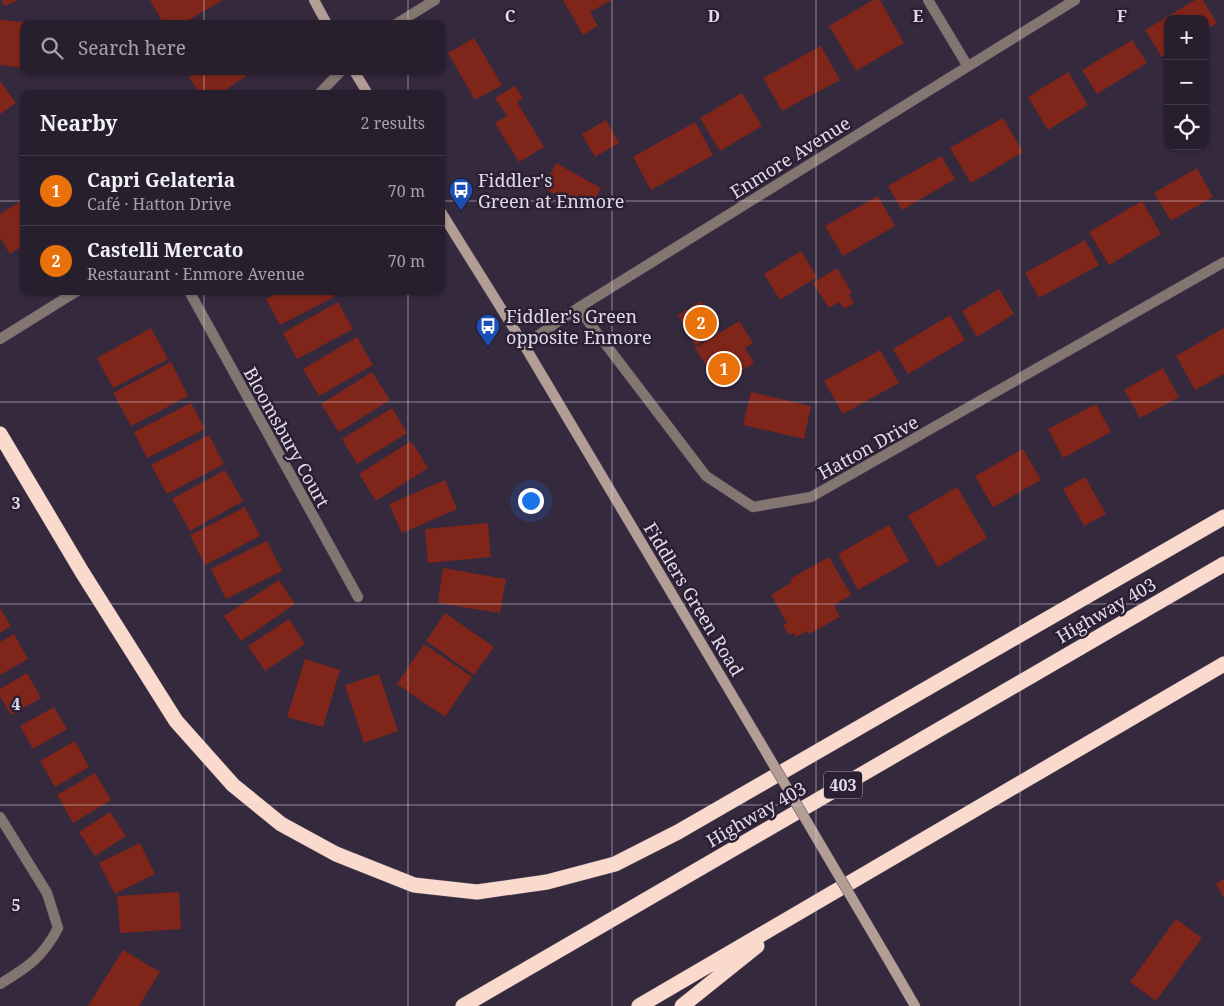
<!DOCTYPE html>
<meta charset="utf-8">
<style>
body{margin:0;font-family:"Noto Serif",serif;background:#302736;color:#f1f3f6}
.controls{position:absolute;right:15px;top:15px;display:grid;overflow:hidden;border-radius:10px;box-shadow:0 1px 4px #0004}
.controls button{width:45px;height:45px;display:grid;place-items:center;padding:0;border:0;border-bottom:1px solid #443d4a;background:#281f2e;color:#f1f3f6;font:25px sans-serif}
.you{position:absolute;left:530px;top:500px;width:18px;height:18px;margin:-12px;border:4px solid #fff;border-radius:50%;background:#1a73e8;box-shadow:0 0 0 8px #1a73e833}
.badge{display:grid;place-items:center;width:32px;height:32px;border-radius:50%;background:#77d259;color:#fff;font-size:16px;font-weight:700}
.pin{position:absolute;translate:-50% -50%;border:2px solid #fff;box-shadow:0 1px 5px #0006}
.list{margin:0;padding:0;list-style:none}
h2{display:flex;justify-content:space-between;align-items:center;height:65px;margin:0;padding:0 20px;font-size:21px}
h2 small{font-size:16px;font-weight:400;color:#a5a2aa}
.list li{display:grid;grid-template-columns:32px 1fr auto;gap:15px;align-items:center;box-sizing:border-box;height:70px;padding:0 20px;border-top:1px solid #443d4a}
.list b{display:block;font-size:19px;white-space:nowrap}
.list p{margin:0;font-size:16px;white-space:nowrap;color:#a5a2aa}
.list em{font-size:16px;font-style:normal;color:#a5a2aa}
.icon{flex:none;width:28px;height:28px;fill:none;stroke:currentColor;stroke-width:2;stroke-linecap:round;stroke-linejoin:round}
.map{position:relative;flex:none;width:1224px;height:1006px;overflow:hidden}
.search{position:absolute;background:#281f2e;box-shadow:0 1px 4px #0004;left:20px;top:20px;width:425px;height:55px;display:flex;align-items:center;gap:12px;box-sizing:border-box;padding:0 18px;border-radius:10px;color:#a5a2aa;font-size:19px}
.panel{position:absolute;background:#281f2e;box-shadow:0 1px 4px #0004;left:20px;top:90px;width:425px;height:205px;border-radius:10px}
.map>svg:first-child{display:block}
.building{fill:#7f251a}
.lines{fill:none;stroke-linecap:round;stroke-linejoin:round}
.minor-casing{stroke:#514559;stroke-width:11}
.tertiary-casing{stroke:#514559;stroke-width:11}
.secondary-casing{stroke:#514559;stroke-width:11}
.motorway-casing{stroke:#514559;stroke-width:16}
.minor{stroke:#837671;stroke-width:10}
.tertiary{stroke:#837671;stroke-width:10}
.secondary{stroke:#b39e96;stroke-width:10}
.motorway{stroke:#fadacc;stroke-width:15}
.secondary-bridge-casing{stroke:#514559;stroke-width:11;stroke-linecap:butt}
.secondary-bridge{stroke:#b39e96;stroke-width:10}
.grid{fill:none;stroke:#e2dae8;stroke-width:1;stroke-opacity:0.55}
.labels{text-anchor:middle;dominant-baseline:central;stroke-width:5;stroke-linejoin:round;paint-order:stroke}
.shield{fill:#2b1f34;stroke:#aba2b2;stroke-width:1}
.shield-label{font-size:16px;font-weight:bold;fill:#e2dae8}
.street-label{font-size:18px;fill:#e2dae8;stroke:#2b1f34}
.poi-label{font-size:18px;fill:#e2dae8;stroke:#2b1f34;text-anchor:start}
.grid-label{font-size:16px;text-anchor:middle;font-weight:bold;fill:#e2dae8;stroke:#2b1f34;stroke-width:5;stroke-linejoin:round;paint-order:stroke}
</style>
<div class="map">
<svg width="1224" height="1006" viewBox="0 0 1224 1006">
<rect width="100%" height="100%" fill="#35293e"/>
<!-- building -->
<path class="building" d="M2 0H19L4 6Z
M150 0H223L182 24H164Z
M563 0H612L590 12 598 26 583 35Z
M873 0H880L904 43 856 71 829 26Z
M1195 0H1203L1217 23 1205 30V19H1168V53L1162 57 1145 30Z
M0 20 24 22V68L0 65Z
M474 38 502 85 475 100 448 53Z
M1132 40 1147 63 1097 94 1082 70Z
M821 46 840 80 782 111 763 78Z
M197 71H253L220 94H200L189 77Z
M1068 72 1088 105 1048 130 1028 97Z
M0 81 16 103 0 114Z
M515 86 523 98 517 102 544 147 519 162 495 123 507 116 495 98Z
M742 93 762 126 720 151 700 118Z
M1003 118 1023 152 971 183 950 148Z
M606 120 619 143 595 157 582 134Z
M695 122 713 155 651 190 633 157Z
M941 156 955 179 902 210 888 186Z
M556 163 601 188 587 212 543 188Z
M1197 168 1213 197 1171 221 1154 193Z
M878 196 895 226 843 256 825 226Z
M24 199V245L10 254 0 238V214Z
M1142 201 1161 234 1109 265 1089 232Z
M1085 240 1099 265 1039 298 1025 273Z
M801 251 817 277 780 300 764 274Z
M837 268 852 293 849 295 854 303 844 309 839 302 829 308 813 283Z
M999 289 1014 314 977 337 962 311Z
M281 291H331L334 297 280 325 266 299Z
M701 301 719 332 695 346 678 315Z
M338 302 353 329 297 359 283 333Z
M950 315 965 340 908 374 893 349Z
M739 321 753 343 745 348 754 363 719 385 695 348Z
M151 328 168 359 113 388 97 358Z
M1224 328V374L1195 390 1176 356Z
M357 337 373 365 319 396 303 369Z
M880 350 899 383 843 414 824 381Z
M171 362 188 396 131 426 113 393Z
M1163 368 1179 397 1140 418 1124 390Z
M372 372 390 400 339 432 321 404Z
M751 392 811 406 804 439 743 425Z
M191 403 205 429 147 458 134 432Z
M1096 404 1111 432 1063 458 1048 429Z
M392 408 407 433 357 464 342 439Z
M209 435 224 464 167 494 151 465Z
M411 441 428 468 376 501 359 474Z
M1023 449 1041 480 993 507 975 476Z
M225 470 243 501 190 531 172 499Z
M1085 477 1106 514 1084 526 1063 489Z
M445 480 457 509 402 533 389 504Z
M957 487 987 538 938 567 908 516Z
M245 507 260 536 205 565 190 535Z
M488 523 491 557 428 563 425 529Z
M889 525 909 561 858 590 838 554Z
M267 541 282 571 226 599 211 569Z
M829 557 851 595 834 605 840 617 809 634 807 631 796 637 793 633 789 635 783 625 787 623 771 595 792 582 790 579Z
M443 568 506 579 500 613 438 603Z
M279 580 295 604 241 641 224 616Z
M0 608 11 626 0 633Z
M445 613 494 647 474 675 426 641Z
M289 619 305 644 265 671 248 646Z
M14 634 28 659 0 675V642Z
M424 644 472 677 445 717 397 684Z
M305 659 340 670 323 727 287 717Z
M27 673 41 698 11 715 0 696V689Z
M379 674 398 731 364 743 345 685Z
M54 707 67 729 33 749 20 726Z
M75 741 89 767 55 787 40 761Z
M95 773 111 800 73 823 57 795Z
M110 812 126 836 95 856 79 832Z
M140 843 155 874 115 894 99 863Z
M1224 879V898L1216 884Z
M179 892 181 929 120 933 117 896Z
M1176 919 1202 938 1156 1001 1130 982Z
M123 950 160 972 139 1006H88Z"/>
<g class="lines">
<defs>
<path id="minor" d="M928 0 967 65
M396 24 435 0
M189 291 358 597
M578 308 706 476 753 507 811 497 1224 262
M524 345 578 308 1075 0
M0 817 47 893 58 928C43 957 28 967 0 984"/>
<path id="tertiary" d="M319 94 341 71
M0 339 77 291"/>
<path id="secondary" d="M314 0 327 24
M354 71 368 94
M441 212 524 345 763 747
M893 968 915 1006"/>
<path id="motorway" d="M0 434 82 572 176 721 233 785 281 824 336 854 414 885 477 892 547 882 615 864 678 832 1224 517
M463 1006 1224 564
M639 1006 1224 664
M682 1006 757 946"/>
</defs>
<!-- minor casing -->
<use href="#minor" class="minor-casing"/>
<!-- tertiary casing -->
<use href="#tertiary" class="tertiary-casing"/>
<!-- secondary casing -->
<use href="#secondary" class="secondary-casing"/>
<!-- motorway casing -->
<use href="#motorway" class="motorway-casing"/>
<!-- minor -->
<use href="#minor" class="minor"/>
<!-- tertiary -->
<use href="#tertiary" class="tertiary"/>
<!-- secondary -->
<use href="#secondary" class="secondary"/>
<!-- motorway -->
<use href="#motorway" class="motorway"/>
<defs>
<path id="secondary-bridge" d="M763 747 893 968"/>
</defs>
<!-- secondary-bridge casing -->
<use href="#secondary-bridge" class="secondary-bridge-casing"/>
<!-- secondary-bridge -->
<use href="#secondary-bridge" class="secondary-bridge"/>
</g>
<!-- grid -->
<path class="grid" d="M204 0V24M408 0V24M612 0V1006M816 0V1006M1020 0V1006M204 71V94M408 71V94M0 201H24M441 201H1224M204 291V1006M408 291V1006M0 402H1224M0 604H1224M0 805H1224"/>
<!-- icons -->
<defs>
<symbol id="bus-pin" viewBox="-11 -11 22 30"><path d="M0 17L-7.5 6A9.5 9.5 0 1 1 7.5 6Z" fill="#1a4fb4" stroke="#2b1f34"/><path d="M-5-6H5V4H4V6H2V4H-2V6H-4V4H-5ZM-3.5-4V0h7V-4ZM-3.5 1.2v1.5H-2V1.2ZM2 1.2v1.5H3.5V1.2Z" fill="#fff"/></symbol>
</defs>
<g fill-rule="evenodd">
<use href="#bus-pin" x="447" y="176" width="28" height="38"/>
<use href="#bus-pin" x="474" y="312" width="28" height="38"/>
</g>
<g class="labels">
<!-- shield labels -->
<rect class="shield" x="824" y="771.5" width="38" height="27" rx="4"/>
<g class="shield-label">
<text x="843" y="785">403</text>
</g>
<!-- street labels -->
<g class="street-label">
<text transform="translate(790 157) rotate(-32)">Enmore Avenue</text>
<text transform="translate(287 437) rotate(61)">Bloomsbury Court</text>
<text transform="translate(868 447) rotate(-29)">Hatton Drive</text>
<text transform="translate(694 599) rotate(59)">Fiddlers Green Road</text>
<text transform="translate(1106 610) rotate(-30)">Highway 403</text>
<text transform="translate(756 814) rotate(-30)">Highway 403</text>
</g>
<!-- poi labels -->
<g class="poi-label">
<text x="478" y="180">Fiddler's<tspan x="478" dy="21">Green at Enmore</tspan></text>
<text x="506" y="316">Fiddler's Green<tspan x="506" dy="21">opposite Enmore</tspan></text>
</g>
</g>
<g class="grid-label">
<text x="510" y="22">C</text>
<text x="714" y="22">D</text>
<text x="918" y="22">E</text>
<text x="1122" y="22">F</text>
<text x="16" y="509">3</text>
<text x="16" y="710">4</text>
<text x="16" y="911">5</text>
</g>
</svg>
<div class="controls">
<button>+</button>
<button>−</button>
<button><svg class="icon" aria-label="locate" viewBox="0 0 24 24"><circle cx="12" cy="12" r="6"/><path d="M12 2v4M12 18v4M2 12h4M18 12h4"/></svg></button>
</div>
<div class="you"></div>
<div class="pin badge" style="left:724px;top:369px;background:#e8710a">1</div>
<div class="pin badge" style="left:701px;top:323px;background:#e8710a">2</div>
<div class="search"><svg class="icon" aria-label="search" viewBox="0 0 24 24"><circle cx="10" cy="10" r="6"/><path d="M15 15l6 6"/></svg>Search here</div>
<section class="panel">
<h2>Nearby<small>2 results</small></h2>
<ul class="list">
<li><span class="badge" style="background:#e8710a">1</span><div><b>Capri Gelateria</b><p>Café · Hatton Drive</p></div><em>70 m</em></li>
<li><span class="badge" style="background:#e8710a">2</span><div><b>Castelli Mercato</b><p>Restaurant · Enmore Avenue</p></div><em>70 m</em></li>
</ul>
</section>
</div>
